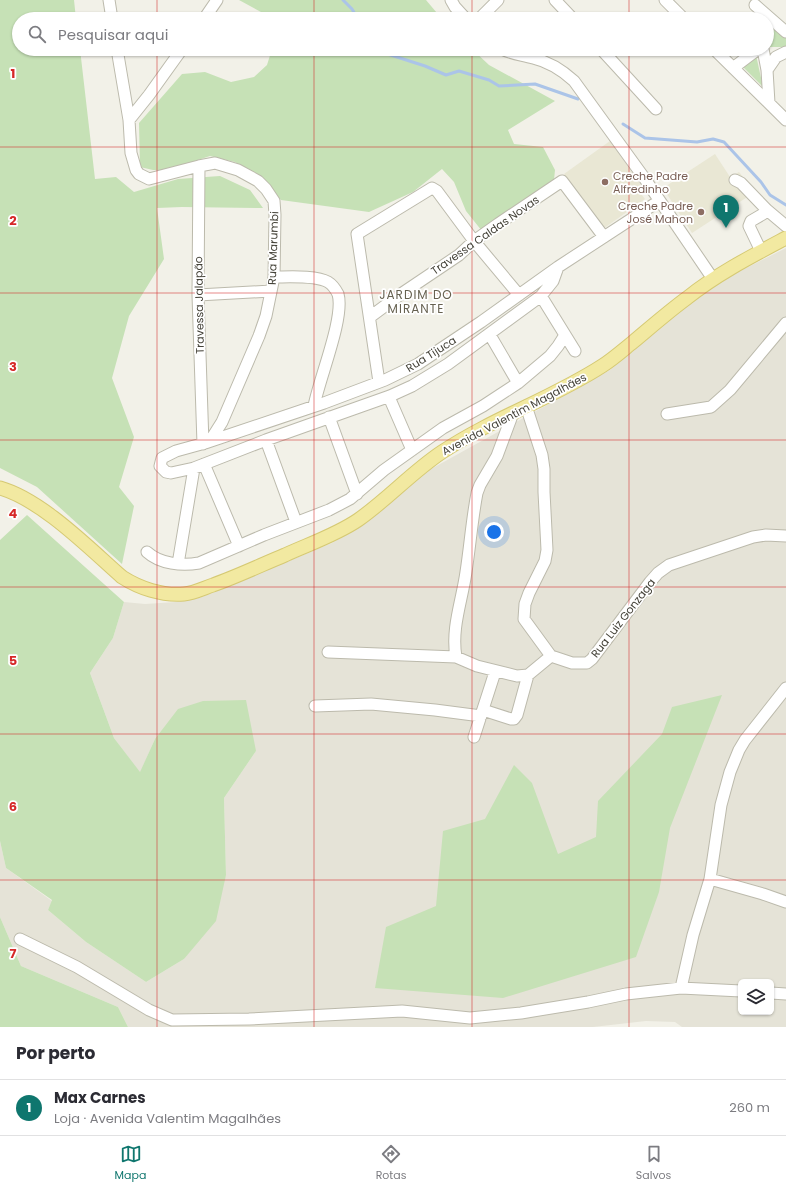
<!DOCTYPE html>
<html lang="pt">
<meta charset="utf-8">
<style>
body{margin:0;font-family:Poppins,sans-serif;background:#f2f2f3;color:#2b2b33}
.controls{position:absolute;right:12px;bottom:12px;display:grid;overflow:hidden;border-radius:6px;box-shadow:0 1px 3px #0004}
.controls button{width:36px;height:36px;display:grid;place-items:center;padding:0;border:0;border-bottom:1px solid #e1e1e2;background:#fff;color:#2b2b33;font:20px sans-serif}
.you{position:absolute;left:494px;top:532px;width:14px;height:14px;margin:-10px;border:3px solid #fff;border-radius:50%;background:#1a73e8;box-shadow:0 0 0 6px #1a73e833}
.badge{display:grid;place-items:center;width:26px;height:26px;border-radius:50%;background:#0f766e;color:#fff;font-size:13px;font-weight:700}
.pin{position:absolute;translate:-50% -33px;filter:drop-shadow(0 1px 2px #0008)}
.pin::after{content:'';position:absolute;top:21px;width:14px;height:12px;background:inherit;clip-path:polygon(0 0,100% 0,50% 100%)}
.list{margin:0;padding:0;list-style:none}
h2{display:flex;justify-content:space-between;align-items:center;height:52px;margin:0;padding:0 16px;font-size:17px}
h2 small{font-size:13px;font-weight:400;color:#7c7c81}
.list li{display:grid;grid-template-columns:26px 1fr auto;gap:12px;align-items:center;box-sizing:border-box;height:56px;padding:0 16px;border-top:1px solid #e1e1e2}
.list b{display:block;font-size:15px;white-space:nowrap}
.list p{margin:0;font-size:13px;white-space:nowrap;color:#7c7c81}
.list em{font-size:13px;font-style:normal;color:#7c7c81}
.icon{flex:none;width:22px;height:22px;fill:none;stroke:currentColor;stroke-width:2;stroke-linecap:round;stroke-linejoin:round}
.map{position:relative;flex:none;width:786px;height:1027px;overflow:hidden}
.search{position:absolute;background:#fff;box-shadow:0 1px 3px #0004;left:12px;right:12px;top:12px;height:44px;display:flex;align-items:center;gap:10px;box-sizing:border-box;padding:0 14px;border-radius:22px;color:#7c7c81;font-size:15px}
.sheet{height:108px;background:#fff}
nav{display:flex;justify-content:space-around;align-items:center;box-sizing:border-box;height:56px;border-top:1px solid #e1e1e2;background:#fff;font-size:11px;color:#7c7c81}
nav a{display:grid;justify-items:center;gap:2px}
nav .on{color:#0f766e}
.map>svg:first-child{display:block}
.residential{fill:#e5e3d7;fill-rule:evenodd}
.education{fill:#e9e7d4}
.green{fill:#c6e1b6}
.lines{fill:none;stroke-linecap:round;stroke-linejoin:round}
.stream{stroke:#abc4e8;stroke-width:3}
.minor-casing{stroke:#bcbaac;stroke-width:13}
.major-casing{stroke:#d5c973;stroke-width:15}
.minor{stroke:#fff;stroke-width:11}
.major{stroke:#f2e9a1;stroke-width:13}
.grid{fill:none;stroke:#d62828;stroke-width:1;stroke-opacity:0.55}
.education-dot{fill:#8d6e63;stroke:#fff;stroke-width:1.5}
.labels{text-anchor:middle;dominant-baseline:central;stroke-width:3.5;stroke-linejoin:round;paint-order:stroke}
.education-label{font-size:11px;fill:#785e54;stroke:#fff;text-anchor:start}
.street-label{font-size:11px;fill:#444238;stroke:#fff}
.neighbourhood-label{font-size:12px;letter-spacing:1px;fill:#666150;stroke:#fff}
.grid-label{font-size:13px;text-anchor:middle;font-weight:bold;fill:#d62828;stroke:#fff;stroke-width:3.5;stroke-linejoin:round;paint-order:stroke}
</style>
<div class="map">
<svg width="786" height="1027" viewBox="0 0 786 1027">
<rect width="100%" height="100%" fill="#f2f1e8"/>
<!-- residential -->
<path class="residential" d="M786 248V1027H682L675 1022 646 1021 593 1027H128L118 1007 21 966 0 917V841L6 868 52 901 48 910 86 942 146 982 184 959 226 875 224 798 256 751 155 739 140 773 114 738 90 673 113 638 124 602 145 604 176 602 202 597 332 543 362 526 431 469 610 370 705 292 738 272ZM741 982H771V1012H741Z"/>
<!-- education -->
<path class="education" d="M610 141 645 191 641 194 645 199 603 229 564 174Z
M715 154 730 177 739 172 755 192 692 233 663 188Z"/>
<!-- green -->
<path class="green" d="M0 0H74L76 19H19V49H80L95 179 116 177 134 192 178 179 220 176 250 190 263 208 182 207 157 208 164 259 129 316 112 378 134 437 119 487 134 506 122 564 37 487 0 468Z
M239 0H426L442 19H274Z
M767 19 786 37V47H768Z
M272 49H472L489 65 555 101 508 130 514 144 543 147 555 170 554 180 482 231 466 211 454 182 442 169 413 192 369 212 281 200 251 172 235 162 210 156 168 170H153L140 167 139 123 182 74 205 72 231 82 254 77 267 65Z
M756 55 763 87 742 66Z
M27 515 124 602 113 638 90 673 114 738 140 772 155 739 178 709 203 701 246 700 256 751 224 798 226 875 216 921 184 959 146 982 86 942 48 910 52 900 6 868 0 841V540Z
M722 695 670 828 659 892 636 957 503 998 375 988 386 927 436 906 443 831 485 819 514 765 532 783 558 854 596 837 598 801 662 734 672 707Z
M0 917 21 966 118 1007 128 1027H0Z"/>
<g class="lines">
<!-- stream -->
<path class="stream" d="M343 0 352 9 358 19
M372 49 425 66 446 75 459 71 489 80 499 86 535 84 578 99
M623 124 645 138 697 142 713 139 724 142 761 182 770 195 786 205"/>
<defs>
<path id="minor" d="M109 0 112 19
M451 0 455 7 466 19
M555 0 573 19
M665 0 684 19
M755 5 786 32
M204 19 217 0
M479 19 498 0
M117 49 129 120 131 153 136 170 139 174 149 179 199 166 215 163 238 170 258 181 266 189 274 201 275 215 274 277 266 316 259 336 222 422 210 441
M502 49C511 54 523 55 533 58 550 62 562 70 574 81L645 179 713 279
M601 49 656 109
M714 49 786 120
M763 49 767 70 769 103
M733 68 758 49
M767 70 776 57 786 52
M129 120 149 95 182 49
M199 166 198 295 203 444
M735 180 741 183 767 210 786 226
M761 251 749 226 751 221 763 214
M558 267 553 281 541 296 448 364 412 386 390 396 266 440 194 468 171 473 166 472 160 466 162 458 176 451 205 443 324 403 385 380 418 364 481 322 558 267 659 201
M274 277C288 277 316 275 328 282 333 285 336 290 338 294 345 317 319 379 314 406
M198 295 271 291
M541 296 575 351
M370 317 401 294 459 255 474 241 498 224 562 181 604 237
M490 335 518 383
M379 382 357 234 432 188 437 191 474 241 519 295
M389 397 412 450
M526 406 542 455 544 469V492L547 550 545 561 529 593 525 604 524 619 551 656 572 663H587L592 659 650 582 658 573 669 565 753 537 766 535 786 536
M667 414 711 407 730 390 786 323
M329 417 357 494
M266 440 296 522
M204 464 239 546
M147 552C160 564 182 566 199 563L264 535 329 510 350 499 384 470 443 428 483 406 518 383 550 356 558 346 565 335
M178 564 194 468
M328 652 456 657 477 666 517 676 528 675 551 656
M456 657C451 628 462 601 466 572 470 546 472 519 477 493L480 485 497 456 513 413
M315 706 371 704 435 710 481 716
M483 710 511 719H514L517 715 528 675
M474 737 495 672
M710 879 763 894 786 902
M20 939 77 967 149 1010 172 1020 249 1019 402 1011 470 1018 521 1013 588 1002 626 994 681 988 741 991
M681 988 693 935 710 879 721 805 730 772 739 750 745 740 786 688
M771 993 786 994"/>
<path id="major" d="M0 488C42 500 89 548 122 577 139 588 162 596 184 594 194 593 204 588 213 585 238 576 261 565 285 555 309 544 336 535 358 520 388 499 412 472 442 452 493 418 551 399 602 366 613 359 623 350 633 342 651 327 668 312 687 298 717 274 752 256 786 238"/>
</defs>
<!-- minor casing -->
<use href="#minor" class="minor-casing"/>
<!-- major casing -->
<use href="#major" class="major-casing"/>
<!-- minor -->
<use href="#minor" class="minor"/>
<!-- major -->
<use href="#major" class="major"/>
</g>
<!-- grid -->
<path class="grid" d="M157 0V19M314 0V19M472 0V19M629 0V19M157 49V1027M314 49V1027M472 49V1027M629 49V1027M0 147H786M0 293H786M0 440H786M0 587H786M0 734H786M0 880H786"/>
<!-- markers -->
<g class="education-dot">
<circle cx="605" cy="182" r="4"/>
<circle cx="701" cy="212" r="4"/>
</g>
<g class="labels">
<!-- education labels -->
<g class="education-label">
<text x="613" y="176">Creche Padre<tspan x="613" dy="13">Alfredinho</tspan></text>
<text x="693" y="206" text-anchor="end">Creche Padre<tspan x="693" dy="13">José Mahon</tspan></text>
</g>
<!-- street labels -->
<g class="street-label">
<text transform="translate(485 235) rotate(-35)">Travessa Caldas Novas</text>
<text transform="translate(273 248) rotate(-88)">Rua Marumbi</text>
<text transform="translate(199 305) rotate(-91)">Travessa Jalapão</text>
<text transform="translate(431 354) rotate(-32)">Rua Tijuca</text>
<text transform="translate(514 414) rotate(-28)">Avenida Valentim Magalhães</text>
<text transform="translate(623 618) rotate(-52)">Rua Luiz Gonzaga</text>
</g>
<!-- neighbourhood labels -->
<g class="neighbourhood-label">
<text x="416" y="294">JARDIM DO<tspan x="416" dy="14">MIRANTE</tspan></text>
</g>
</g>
<g class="grid-label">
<text x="13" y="78">1</text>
<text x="13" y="225">2</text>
<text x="13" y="371">3</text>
<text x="13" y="518">4</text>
<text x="13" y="665">5</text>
<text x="13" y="811">6</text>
<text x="13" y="958">7</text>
</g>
</svg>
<div class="controls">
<button><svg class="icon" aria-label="layers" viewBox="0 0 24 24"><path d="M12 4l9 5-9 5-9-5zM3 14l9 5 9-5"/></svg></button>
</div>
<div class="you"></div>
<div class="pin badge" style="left:726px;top:228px">1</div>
<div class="search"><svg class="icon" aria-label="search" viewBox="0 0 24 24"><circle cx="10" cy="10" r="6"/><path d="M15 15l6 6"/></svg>Pesquisar aqui</div>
</div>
<section class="sheet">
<h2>Por perto<small></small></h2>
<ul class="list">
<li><span class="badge">1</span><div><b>Max Carnes</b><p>Loja · Avenida Valentim Magalhães</p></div><em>260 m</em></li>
</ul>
</section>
<nav>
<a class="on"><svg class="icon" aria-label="map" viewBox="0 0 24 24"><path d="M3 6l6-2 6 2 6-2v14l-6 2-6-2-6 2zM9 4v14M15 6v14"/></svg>Mapa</a>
<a><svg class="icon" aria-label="directions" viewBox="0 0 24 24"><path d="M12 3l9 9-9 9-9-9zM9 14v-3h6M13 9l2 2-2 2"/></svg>Rotas</a>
<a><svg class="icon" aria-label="saved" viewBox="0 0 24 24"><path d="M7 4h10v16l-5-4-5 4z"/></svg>Salvos</a>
</nav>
